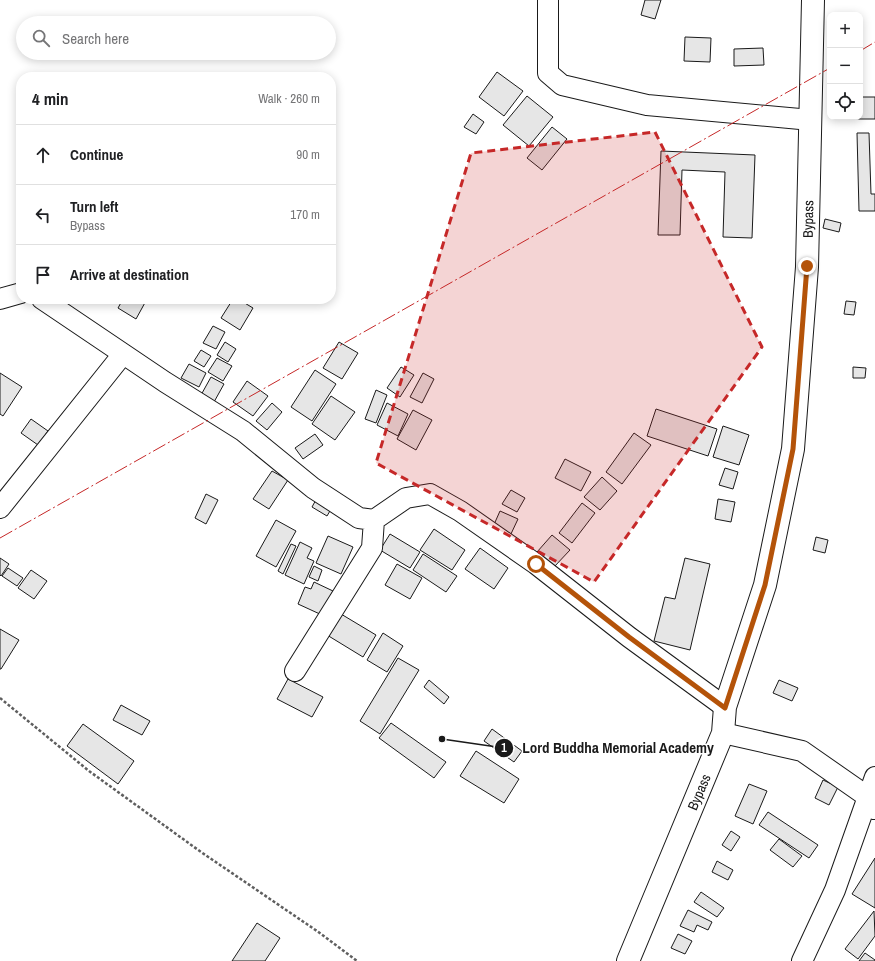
<!DOCTYPE html>
<meta charset="utf-8">
<style>
body{margin:0;font-family:"Archivo Narrow",sans-serif;background:#f2f2f2;color:#202124}
.controls{position:absolute;right:12px;top:12px;display:grid;overflow:hidden;border-radius:8px;box-shadow:0 2px 10px #0003}
.controls button{width:36px;height:36px;display:grid;place-items:center;padding:0;border:0;border-bottom:1px solid #e0e0e0;background:#fff;color:#202124;font:20px sans-serif}
.stop{position:absolute;width:12px;height:12px;margin:-9px;border:3px solid #b45309;border-radius:50%;background:#fff}
.stop.end{background:#b45309;border-color:#fff;box-shadow:0 1px 4px #0008}
.list{margin:0;padding:0;list-style:none}
h2{display:flex;justify-content:space-between;align-items:center;height:52px;margin:0;padding:0 16px;font-size:17px}
h2 small{font-size:13px;font-weight:400;color:#757577}
.list li{display:grid;grid-template-columns:26px 1fr auto;gap:12px;align-items:center;box-sizing:border-box;height:60px;padding:0 16px;border-top:1px solid #e0e0e0}
.list b{display:block;font-size:15px;white-space:nowrap}
.list p{margin:0;font-size:13px;white-space:nowrap;color:#757577}
.list em{font-size:13px;font-style:normal;color:#757577}
.icon{flex:none;width:22px;height:22px;fill:none;stroke:currentColor;stroke-width:2;stroke-linecap:round;stroke-linejoin:round}
.map{position:relative;flex:none;width:875px;height:961px;overflow:hidden}
.search{position:absolute;background:#fff;box-shadow:0 2px 10px #0003;left:16px;top:16px;width:320px;height:44px;display:flex;align-items:center;gap:10px;box-sizing:border-box;padding:0 14px;border-radius:22px;color:#757577;font-size:15px}
.panel{position:absolute;background:#fff;box-shadow:0 2px 10px #0003;left:16px;top:72px;width:320px;height:232px;border-radius:16px}
.map>svg:first-child{display:block}
.building{fill:#e6e6e6;stroke:#1a1a1a}
.lines{fill:none;stroke-linecap:round;stroke-linejoin:round}
.minor-casing{stroke:#1a1a1a;stroke-width:22}
.major-casing{stroke:#1a1a1a;stroke-width:24}
.path{stroke:#5f5f5f;stroke-width:2.5;stroke-dasharray:3 2;stroke-linecap:butt}
.minor{stroke:#fff;stroke-width:20}
.major{stroke:#fff;stroke-width:22}
.power{stroke:#c62828;stroke-width:1;stroke-dasharray:14 3 2 3;stroke-linecap:butt}
.route{stroke:#b45309;stroke-width:5}
.marked{fill:#c62828;fill-opacity:0.2;stroke:#c62828;stroke-width:3;stroke-dasharray:8 5;stroke-linejoin:round}
.labels{text-anchor:middle;dominant-baseline:central;stroke-width:3;stroke-linejoin:round;paint-order:stroke}
.street-label{font-size:14px;fill:#1a1a1a;stroke:#fff}
.leader{fill:none;stroke:#1a1a1a;stroke-width:1.5}
.callout-dot{fill:#1a1a1a;stroke:#fff;stroke-width:1.5}
.mark-label{font-size:12px;text-anchor:middle;font-weight:bold;fill:#fff}
.callout-label{font-size:15px;text-anchor:middle;font-weight:bold;fill:#1a1a1a;stroke:#fff;stroke-width:3;stroke-linejoin:round;paint-order:stroke}
</style>
<div class="map">
<svg width="875" height="961" viewBox="0 0 875 961">
<rect width="100%" height="100%" fill="#fff"/>
<!-- building -->
<path class="building" d="M645 0H661L655 19 641 15Z
M685 37 711 38 710 62 684 61Z
M763 48 764 65 734 66V49Z
M497 72 523 91 504 116 479 97Z
M527 96 553 117 529 146 503 125Z
M860 97H875V119H855V117H860Z
M473 114 484 122 476 134 464 127Z
M552 127 567 139 542 170 527 158Z
M857 133H869L871 194H875V211H859Z
M661 151 755 155 752 238 723 237 725 172 682 170 680 235H658Z
M825 219 841 223 839 232 823 228Z
M123 299H147L136 319 118 308Z
M233 299H238L253 308 240 330 221 318Z
M846 301 856 302 854 315 844 314Z
M213 326 225 332 216 349 203 343Z
M225 342 236 349 228 362 217 355Z
M339 342 358 353 342 379 323 368Z
M201 350 211 356 204 367 194 361Z
M217 358 232 366 223 381 208 372Z
M189 364 206 373 199 387 181 378Z
M401 367 414 375 400 397 387 388Z
M853 367 866 368 865 378H853Z
M315 370 336 384 312 421 291 407Z
M0 373 22 387 3 416 0 414Z
M423 373 434 379 422 403 410 397Z
M211 377 224 384 214 402 201 395Z
M247 381 268 396 253 416 233 402Z
M376 390 387 395 376 423 365 419Z
M331 396 355 412 335 440 312 424Z
M272 403 282 412 267 430 256 421Z
M387 403 408 414 398 436 377 425Z
M656 409 717 429 708 456 647 436Z
M413 410 432 420 416 450 397 439Z
M31 419 48 431 38 445 21 433Z
M723 426 749 435 739 465 713 457Z
M634 433 651 445 622 484 606 472Z
M315 434 323 445 303 459 295 448Z
M565 459 591 472 581 491 555 478Z
M725 468 738 472 733 489 719 485Z
M272 471 288 480 269 509 253 499Z
M602 477 617 491 600 510 584 497Z
M511 490 525 498 517 512 502 504Z
M206 494 218 500 206 524 195 518Z
M318 496 334 504 327 516 312 507Z
M718 499 735 502 731 522 715 519Z
M582 503 595 513 572 543 559 533Z
M500 511 518 519 510 536 492 529Z
M276 520 296 531 276 567 256 556Z
M434 529 465 550 452 570 420 550Z
M390 534 420 552 410 568 380 550Z
M552 535 570 550 554 567 537 552Z
M328 536 353 547 341 574 316 563Z
M816 537 828 540 825 553 813 550Z
M300 542 312 548 307 558 314 561 304 584 285 575Z
M291 544 296 546 283 574 278 571Z
M480 548 508 568 494 589 465 569Z
M423 554 457 576 446 592 413 570Z
M0 558 9 564 1 576 0 575Z
M685 558 710 564 690 650 654 641 665 597 675 599Z
M397 564 422 578 410 599 385 585Z
M314 566 322 570 318 581 309 577Z
M8 568 23 578 17 586 2 576Z
M31 570 47 581 34 599 18 588Z
M314 582 333 591 322 615 298 604 305 587 311 589Z
M341 614 376 635 363 657 327 635Z
M0 629 19 640 1 669H0Z
M383 633 403 646 387 672 367 660Z
M398 658 419 670 380 734 360 721Z
M288 679 323 697 312 717 277 699Z
M429 680 449 697 444 704 424 687Z
M779 680 798 688 792 701 773 693Z
M121 705 150 721 142 735 113 720Z
M391 723 446 762 434 778 379 738Z
M83 724 134 761 118 784 67 746Z
M492 729 522 751 514 762 484 741Z
M476 751 519 779 504 803 460 776Z
M823 780 838 787 829 805 815 798Z
M749 784 767 791 753 824 735 816Z
M768 812 818 845 809 858 759 825Z
M731 831 740 837 731 851 722 845Z
M779 839 802 856 793 867 770 850Z
M875 858V908L852 894Z
M717 861 733 870 728 880 712 872Z
M701 892 724 908 717 917 694 902Z
M688 910 712 922 708 930 697 925 694 932 680 926Z
M874 911 875 936 858 959 845 949Z
M257 923 280 938 265 961H232Z
M678 934 692 941 685 954 671 948Z
M865 953 875 960V961H859Z"/>
<g class="lines">
<defs>
<path id="minor" d="M548 0V73L562 85 647 105 811 120
M0 299 21 293
M42 299 165 382 243 431 313 488 359 518 374 520 406 498 430 494 460 511 536 564 629 637 725 707
M0 508 123 354
M295 671 372 548 374 520
M723 733 802 751 868 797 871 805 874 809
M802 961 835 890 875 777"/>
<path id="major" d="M628 961 723 733 725 707 765 585 793 449 807 267 813 0"/>
</defs>
<!-- minor casing -->
<use href="#minor" class="minor-casing"/>
<!-- major casing -->
<use href="#major" class="major-casing"/>
<!-- path -->
<path class="path" d="M0 698 89 771 201 852 317 931 357 961"/>
<!-- minor -->
<use href="#minor" class="minor"/>
<!-- major -->
<use href="#major" class="major"/>
<!-- power -->
<path class="power" d="M860 51 875 42
M0 538 830 68"/>
</g>
<g class="lines">
<!-- route -->
<path class="route" d="M536 564 629 637 725 708 765 585 793 449 807 266"/>
</g>
<!-- marked area -->
<path class="marked" d="M655 132 762 347 594 582 376 463 471 153Z"/>
<g class="labels">
<!-- street labels -->
<g class="street-label">
<text transform="translate(808 219) rotate(-89)">Bypass</text>
<text transform="translate(699 792) rotate(-67)">Bypass</text>
</g>
</g>
<!-- callouts -->
<path class="leader" d="M442 739L504 748"/>
<g class="callout-dot">
<circle cx="442" cy="739" r="4"/>
<circle cx="504" cy="748" r="10"/>
</g>
<g class="mark-label">
<text x="504" y="752">1</text>
</g>
<g class="callout-label">
<text x="618" y="753">Lord Buddha Memorial Academy</text>
</g>
</svg>
<div class="controls">
<button>+</button>
<button>−</button>
<button><svg class="icon" aria-label="locate" viewBox="0 0 24 24"><circle cx="12" cy="12" r="6"/><path d="M12 2v4M12 18v4M2 12h4M18 12h4"/></svg></button>
</div>
<div class="stop" style="left:536px;top:564px"></div>
<div class="stop end" style="left:807px;top:266px"></div>
<div class="search"><svg class="icon" aria-label="search" viewBox="0 0 24 24"><circle cx="10" cy="10" r="6"/><path d="M15 15l6 6"/></svg>Search here</div>
<section class="panel">
<h2>4 min<small>Walk · 260 m</small></h2>
<ul class="list">
<li><svg class="icon" aria-label="ahead" viewBox="0 0 24 24"><path d="M12 20V5M6 11l6-6 6 6"/></svg><div><b>Continue</b></div><em>90 m</em></li>
<li><svg class="icon" aria-label="left" viewBox="0 0 24 24"><path d="M17 20v-9H6M10 6l-5 5 5 5"/></svg><div><b>Turn left</b><p>Bypass</p></div><em>170 m</em></li>
<li><svg class="icon" aria-label="arrive" viewBox="0 0 24 24"><path d="M6 21V4h12l-3 4 3 4H6"/></svg><div><b>Arrive at destination</b></div></li>
</ul>
</section>
</div>
